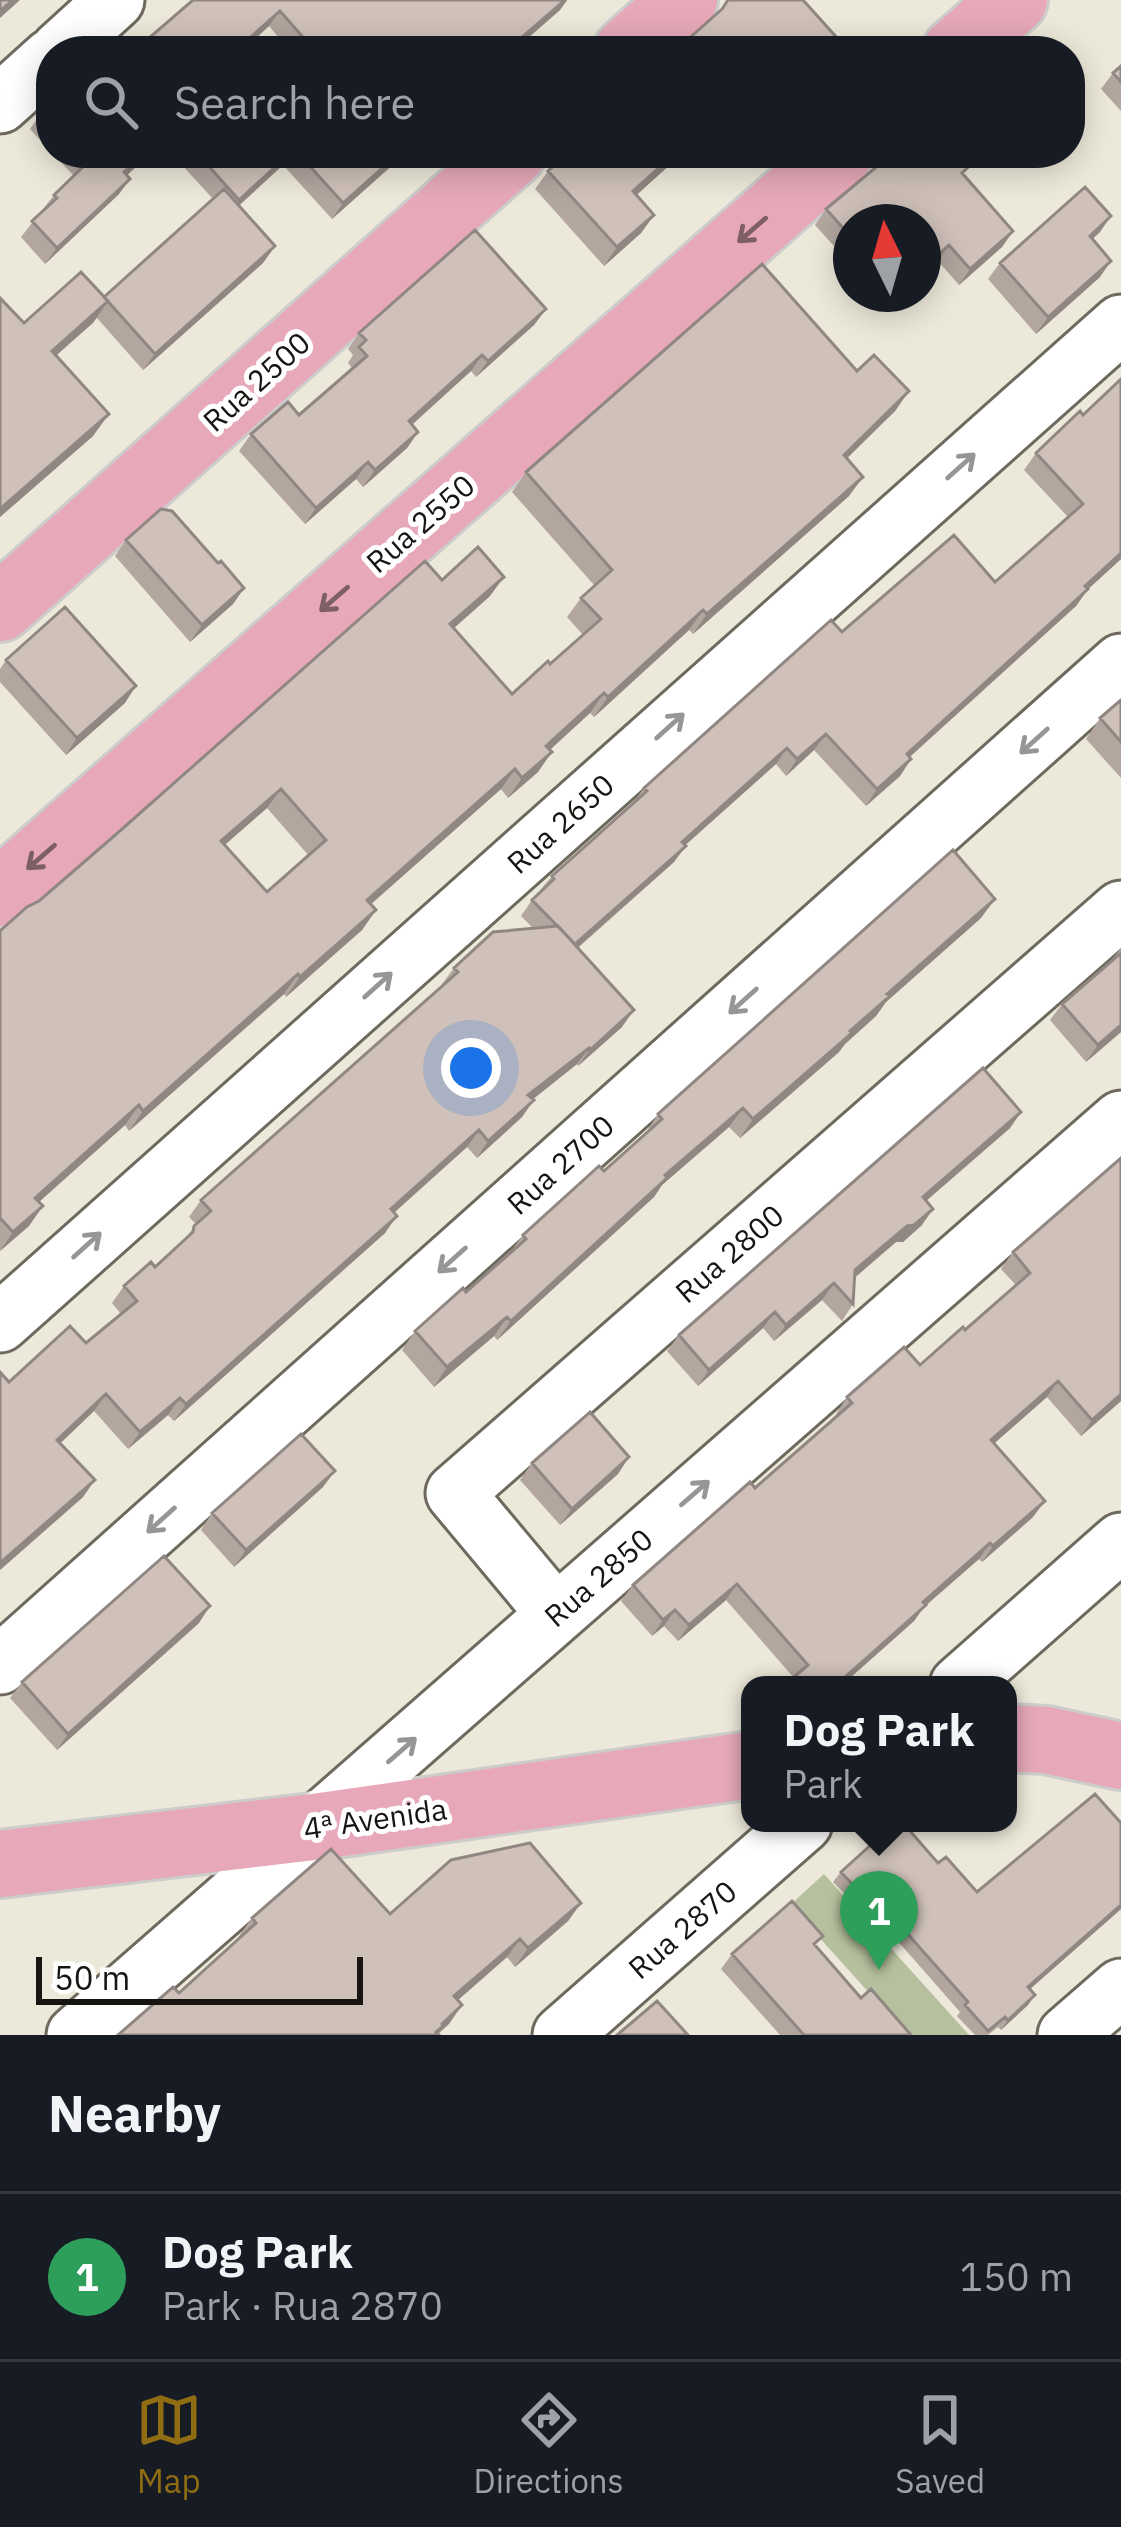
<!DOCTYPE html>
<meta charset="utf-8">
<style>
body{margin:0;font-family:"IBM Plex Sans",sans-serif;background:#20242c;color:#f1f3f6}
.compass{position:absolute;left:833px;top:204px;width:108px;height:108px;border-radius:50%;background:#171b24;box-shadow:0 6px 30px #0003;rotate:355deg}
.scale{position:absolute;left:36px;bottom:30px;width:327px;box-sizing:border-box;padding-left:12px;border:6px solid #171511;border-top:0;font-size:33px;line-height:42px;white-space:nowrap;color:#171511;-webkit-text-stroke:9px #fff;paint-order:stroke}
.you{position:absolute;left:471px;top:1068px;width:42px;height:42px;margin:-30px;border:9px solid #fff;border-radius:50%;background:#1a73e8;box-shadow:0 0 0 18px #1a73e833}
.badge{display:grid;place-items:center;width:78px;height:78px;border-radius:50%;background:#906d13;color:#fff;font-size:39px;font-weight:700}
.pin{position:absolute;translate:-50% -99px;filter:drop-shadow(0 3px 6px #0008)}
.pin::after{content:'';position:absolute;top:63px;width:42px;height:36px;background:inherit;clip-path:polygon(0 0,100% 0,50% 100%)}
.popup{position:absolute;left:741px;top:1676px;width:276px;height:156px;box-sizing:border-box;display:grid;place-content:center;border-radius:24px;background:#171b24;filter:drop-shadow(0 3px 9px #0005);font-size:39px;white-space:nowrap;color:#9ea1a6}
.popup b{font-size:45px;color:#f1f3f6}
.popup::after{content:'';position:absolute;left:50%;top:100%;margin-left:-24px;border:24px solid transparent;border-top-color:#171b24}
.list{margin:0;padding:0;list-style:none}
h2{display:flex;justify-content:space-between;align-items:center;height:156px;margin:0;padding:0 48px;font-size:51px}
h2 small{font-size:39px;font-weight:400;color:#9ea1a6}
.list li{display:grid;grid-template-columns:78px 1fr auto;gap:36px;align-items:center;box-sizing:border-box;height:168px;padding:0 48px;border-top:3px solid #363941}
.list b{display:block;font-size:45px;white-space:nowrap}
.list p{margin:0;font-size:39px;white-space:nowrap;color:#9ea1a6}
.list em{font-size:39px;font-style:normal;color:#9ea1a6}
.icon{flex:none;width:66px;height:66px;fill:none;stroke:currentColor;stroke-width:2;stroke-linecap:round;stroke-linejoin:round}
.map{position:relative;flex:none;width:1121px;height:2035px;overflow:hidden}
.search{position:absolute;background:#171b24;box-shadow:0 6px 30px #0003;left:36px;right:36px;top:36px;height:132px;display:flex;align-items:center;gap:30px;box-sizing:border-box;padding:0 42px;border-radius:48px;color:#9ea1a6;font-size:45px}
.sheet{height:324px;background:#171b24}
nav{display:flex;justify-content:space-around;align-items:center;box-sizing:border-box;height:168px;border-top:3px solid #363941;background:#171b24;font-size:33px;color:#9ea1a6}
nav a{display:grid;justify-items:center;gap:6px}
nav .on{color:#906d13}
.map>svg:first-child{display:block}
.green{fill:#b6c09e}
.lines{fill:none;stroke-linecap:round;stroke-linejoin:round}
.minor-casing{stroke:#6d695d;stroke-width:63}
.major-casing{stroke:#cccccb;stroke-width:72}
.minor{stroke:#fff;stroke-width:57}
.major{stroke:#e7a9ba;stroke-width:66}
.wall{fill:#b2a69f;fill-rule:evenodd}
.shaded-wall{fill:#918782}
.building{fill:#cfc1b9;stroke:#918782;stroke-width:3;fill-rule:evenodd}
.oneway{stroke:#7f5f66}
.oneway2{stroke:#979694}
.labels{text-anchor:middle;dominant-baseline:central;stroke-width:10;stroke-linejoin:round;paint-order:stroke}
.street-label{font-size:30px;fill:#171511;stroke:#fff}
</style>
<div class="map">
<svg width="1121" height="2035" viewBox="0 0 1121 2035">
<rect width="100%" height="100%" fill="#ede9da"/>
<!-- green -->
<path class="green" d="M824 1874 969 2035H907L790 1905Z"/>
<g class="lines">
<defs>
<path id="minor" d="M59 51 115 0
M0 104 51 58
M0 1323 1121 324
M556 1614 455 1493 1121 910
M0 1665 1121 663
M959 1685 1121 1542
M76 2035 1121 1120
M562 2035 803 1823
M1067 2035 1121 1988"/>
<path id="major" d="M627 51 684 0
M956 51 1014 0
M0 608 512 153
M0 893 840 153
M1008 1738 1046 1740 1121 1756
M0 1864 314 1827 750 1765"/>
</defs>
<!-- minor casing -->
<use href="#minor" class="minor-casing"/>
<!-- major casing -->
<use href="#major" class="major-casing"/>
<!-- minor -->
<use href="#minor" class="minor"/>
<!-- major -->
<use href="#major" class="major"/>
</g>
<!-- wall -->
<path class="wall" d="M193 0H567L560 10 513 51H290L269 26 242 51H134Z
M1121 66V111L1101 89 1113 73Z
M51 104V152L30 129 41 113Z
M52 153H151L127 175 119 194 45 264 21 237 54 195 74 176Z
M171 153H406L332 219 283 165 239 206 275 246 263 263 143 370 97 318 56 356 93 436 0 517V298L24 323 104 297 213 199Z
M683 153 636 195 654 215 641 233 604 266 535 189 548 171Z
M965 176 1013 231 1002 247 959 285 938 261 923 274V222H851V265L815 225 826 209Z
M1100 232 1092 239 1100 277 1036 334 988 279 1000 263Z
M876 294H900L887 306Z
M546 309 534 325 476 377 471 371 412 425 418 432 407 448 363 487 356 479 305 524 239 451 251 434 299 415 353 369 348 363 353 355 348 349 359 333Z
M857 371 909 391 895 411 847 458 849 496 693 634 689 630 594 717 590 713 550 750 538 772 508 798 501 789 371 904 376 910 362 930 286 997 284 994 129 1131 125 1125 39 1202 29 1226 0 1251V931L442 580 490 596 454 628 512 694 550 664 583 635 567 617 581 598 594 585 512 492 526 472ZM267 808 309 856 267 892 225 845Z
M1121 379V559L1088 589 1076 606 910 757 911 759 900 776 866 806 814 750 786 776 776 764 685 845 674 862 578 948 622 1027 578 1066 577 1064 533 1099 522 1117 477 1158 467 1147 394 1213 385 1233 174 1421 168 1415 128 1449 94 1411 60 1443 83 1497 0 1570V1372L9 1382 86 1343 121 1314 112 1303 124 1286 155 1267 183 1242 196 1224 189 1217 201 1200 443 986 442 984 454 968 533 928 521 916 532 900 552 876 632 804 644 788 842 632 995 582 1068 517 1024 470 1036 453 1083 415Z
M126 540 244 588 233 604 190 642 115 556Z
M6 660 125 703 66 755 0 682V669Z
M1121 700V778L1086 739 1100 718Z
M981 918 886 1002 876 1016 845 1044 839 1052 740 1138 729 1127 662 1185 654 1197 497 1340 494 1336 434 1387 402 1350 415 1331 466 1292 509 1254 523 1235 604 1171 645 1134 658 1114Z
M1121 948V1032L1086 1062 1050 1020 1062 1004 1111 961Z
M1021 1112 1010 1128 926 1201 922 1225 903 1242H896L855 1277 853 1304 842 1321 822 1300 774 1341 763 1328 698 1386 667 1351 679 1335Z
M1121 1158V1401L1081 1436 1047 1397 994 1443 1033 1517 982 1562 979 1559 924 1607 914 1621 842 1685H789L794 1678 726 1600 678 1641 664 1626 652 1636 621 1601 633 1585 755 1488 837 1415 836 1414 847 1397 920 1365 965 1330 1016 1285 1001 1269 1013 1252Z
M532 1463 618 1474 560 1525 520 1480Z
M323 1487 234 1567 201 1530 212 1513Z
M199 1623 57 1750 10 1698 22 1682Z
M938 1863 977 1892 1121 1909 1030 1989 1028 2005 1001 2030 998 2027 988 2035H975L957 2016 960 2012 867 1906 861 1911 833 1882 841 1872Z
M581 1903 568 1921 515 1967 507 1957 458 2000 449 2024 179 1993 240 1938 239 1936 252 1918 390 1914Z
M816 1946 861 1998 911 2035H780L721 1969 732 1954Z"/>
<!-- shaded-wall -->
<path class="shaded-wall" d="M13 0H20L0 18V11Z
M565 0H567L560 10 513 51H506Z
M280 11 269 26 242 51H235Z
M145 153H151L113 188 124 172Z
M290 153 283 165 228 215 239 200Z
M399 153H406L332 219 343 203Z
M675 153H683L620 210 633 191Z
M130 179 119 194 45 264 57 248Z
M654 215 641 233 604 266 617 247Z
M1111 216 1100 232 1078 252 1090 236Z
M1013 231 1002 247 959 285 970 269Z
M949 245 938 261 923 274V268Z
M275 246 263 263 143 370 155 354Z
M1111 261 1100 277 1036 334 1048 317Z
M108 301 93 323 36 373 52 351Z
M546 309 534 325 476 377 488 361Z
M482 355 471 371 397 438 409 421Z
M909 391 895 411 830 475 844 455Z
M109 414 93 436 0 517V509Z
M418 432 407 448 363 487 375 470Z
M368 462 356 479 305 524 316 508Z
M863 477 849 496 693 634 707 614Z
M1121 553V559L1074 602 1085 586Z
M504 577 490 596 436 644 450 624Z
M244 588 233 604 190 642 202 625Z
M1088 589 1076 606 895 770 907 754Z
M703 610 689 630 594 717 608 697Z
M136 686 125 703 66 755 77 738Z
M604 693 590 713 532 766 546 746Z
M826 734 814 750 786 776 797 759Z
M787 748 776 764 671 858 682 842Z
M552 752 538 772 508 798 522 778Z
M911 759 900 776 866 806 877 789Z
M515 769 501 789 353 920 367 900Z
M281 789 267 808 207 860 221 841Z
M686 846 674 862 563 960 575 944Z
M995 899 981 918 886 1002 876 1016 845 1044 839 1052 740 1138 753 1119 850 1031 887 994Z
M376 910 362 930 286 997 300 977Z
M298 974 284 994 129 1131 143 1111Z
M634 1010 622 1027 578 1066 590 1050Z
M1121 1025V1032L1086 1062 1098 1045Z
M589 1048 577 1064 517 1112 528 1095Z
M534 1100 522 1117 477 1158 488 1141Z
M139 1105 125 1125 21 1218 35 1198Z
M743 1108 729 1127 662 1185 654 1197 497 1340 511 1321 665 1175Z
M1021 1112 1010 1128 911 1214 923 1197Z
M479 1130 467 1147 379 1226 391 1209Z
M43 1206 29 1226 0 1251 13 1232Z
M933 1209 922 1225 903 1242H896L844 1287 855 1270 907 1226Z
M397 1216 385 1233 174 1421 186 1404Z
M834 1283 822 1300 774 1341 786 1325Z
M775 1312 763 1328 698 1386 709 1370Z
M507 1317 494 1336 434 1387 447 1367Z
M1058 1381 1047 1397 980 1456 991 1440Z
M106 1394 94 1411 46 1457 57 1440Z
M1121 1394V1401L1081 1436 1092 1420Z
M180 1398 168 1415 128 1449 140 1432Z
M629 1457 618 1474 560 1525 572 1509Z
M335 1471 323 1487 234 1567 246 1550Z
M95 1480 83 1497 0 1570V1563Z
M1045 1501 1033 1517 982 1562 993 1546Z
M990 1543 979 1559 924 1607 914 1621 842 1685H836L923 1602Z
M737 1584 726 1600 678 1641 689 1625Z
M210 1606 199 1623 57 1750 68 1734Z
M675 1610 664 1626 652 1636 663 1620Z
M581 1903 568 1921 515 1967 528 1948Z
M1121 1905V1909L1021 1997 1028 1987Z
M520 1939 507 1957 441 2015 454 1996Z
M1035 1995 1028 2005 1001 2030 1008 2020Z
M462 2005 449 2024 437 2035H434L442 2024Z"/>
<!-- building -->
<path class="building" d="M0 0H13L0 11Z
M193 0H565L506 51H315L280 11 235 51H134Z
M728 0H803L838 39 825 51H675L722 9Z
M1121 66V82L1113 73Z
M51 104V124L41 113Z
M78 153H145L124 172 130 179 57 248 32 221 57 198 54 195 87 163Z
M197 153H290L239 200Z
M298 153H399L343 203Z
M567 153H675L633 191 654 215 617 247 548 171Z
M893 153H971L977 159 962 173 1013 231 970 269 949 245 923 268V222H851V237L826 209Z
M1085 187 1111 216 1090 236 1111 261 1048 317 1000 263Z
M224 189 275 246 155 354 104 297Z
M475 230 546 309 488 361 482 355 409 421 418 432 375 470 368 462 316 508 251 434 288 402 299 415 367 356 359 347 366 340 359 333Z
M762 264 857 371 874 355 909 391 844 455 863 477 707 614 703 610 608 697 604 693 546 746 552 752 522 778 515 769 367 900 376 910 300 977 298 974 143 1111 139 1105 35 1198 43 1206 13 1232 0 1218V931L27 907 39 901 113 837 425 561 442 580 478 547 504 577 450 624 512 694 548 661 550 664 601 619 581 598 612 570 526 472ZM281 789 326 840 267 892 221 841Z
M81 272 108 301 52 351 109 414 0 509V298L24 323Z
M1121 379V553L1085 586 1088 589 907 754 911 759 877 789 826 734 797 759 787 748 682 842 686 846 575 944 532 900 554 879 552 876 647 791 644 788 831 620 842 632 954 535 995 582 1083 504 1036 453 1080 411 1083 415Z
M161 509 172 511 218 563 221 561 244 588 202 625 126 540Z
M65 607 136 686 77 738 6 660Z
M1121 700V742L1100 718Z
M953 850 995 899 887 994 890 996 850 1031 852 1033 753 1119 743 1108 665 1175 667 1178 511 1321 507 1317 447 1367 415 1331 463 1288 466 1292 526 1239 523 1235 599 1166 604 1171 662 1119 658 1114Z
M558 926 634 1010 590 1050 589 1048 528 1095 534 1100 488 1141 479 1130 391 1209 397 1216 186 1404 180 1398 140 1432 106 1394 57 1440 95 1480 0 1563V1372L9 1382 70 1326 86 1343 137 1301 124 1286 151 1262 155 1267 193 1232 194 1226 211 1211 201 1200 458 972 454 968 493 932Z
M1121 953V1025L1098 1045 1062 1004Z
M983 1068 1021 1112 923 1197 933 1209 914 1225 907 1226 855 1270 853 1304 834 1283 786 1325 775 1312 709 1370 679 1335Z
M1121 1158V1394L1092 1420 1058 1381 991 1440 1045 1501 993 1546 990 1543 923 1602 926 1605 836 1685H801L794 1677 808 1665 737 1584 689 1625 675 1610 663 1620 633 1585 750 1482 755 1488 852 1403 847 1397 904 1347 920 1365 963 1327 965 1330 1030 1273 1013 1252Z
M590 1412 629 1457 572 1509 532 1463Z
M301 1434 335 1471 246 1550 212 1513Z
M164 1556 210 1606 68 1734 22 1682Z
M1095 1794 1121 1823V1905L1028 1987 1035 1995 1008 2020 1005 2017 988 2031 965 2005 968 2002 874 1896 868 1901 841 1872 895 1823H903L938 1863 946 1857 977 1892Z
M530 1843 581 1903 528 1948 520 1939 454 1996 462 2005 442 2024 443 2026 436 2032 439 2035H118L173 1987 179 1993 256 1923 252 1918 331 1849 390 1914 451 1860Z
M792 1901 823 1936 814 1944 861 1998 871 1989 911 2035H804L732 1954Z
M657 2001 688 2035H617Z"/>
<!-- one-way arrows -->
<defs><path id="oneway-shaft" d="M-6 0H5M1.5-3L5.5 0L1.5 3" fill="none" stroke-width="1.6" stroke-linecap="round" stroke-linejoin="round" transform="scale(3)"/></defs>
<g class="oneway">
<use href="#oneway-shaft" transform="translate(752 230) rotate(139)"/>
<use href="#oneway-shaft" transform="translate(334 599) rotate(139)"/>
<use href="#oneway-shaft" transform="translate(41 857) rotate(139)"/>
</g>
<g class="oneway2">
<use href="#oneway-shaft" transform="translate(961 466) rotate(-42)"/>
<use href="#oneway-shaft" transform="translate(670 726) rotate(-42)"/>
<use href="#oneway-shaft" transform="translate(1034 741) rotate(138)"/>
<use href="#oneway-shaft" transform="translate(378 985) rotate(-42)"/>
<use href="#oneway-shaft" transform="translate(743 1001) rotate(138)"/>
<use href="#oneway-shaft" transform="translate(87 1245) rotate(-42)"/>
<use href="#oneway-shaft" transform="translate(452 1260) rotate(138)"/>
<use href="#oneway-shaft" transform="translate(695 1493) rotate(-41)"/>
<use href="#oneway-shaft" transform="translate(161 1520) rotate(138)"/>
<use href="#oneway-shaft" transform="translate(402 1750) rotate(-41)"/>
</g>
<g class="labels">
<!-- street labels -->
<g class="street-label">
<text transform="translate(256 381) rotate(-42)">Rua 2500</text>
<text transform="translate(420 523) rotate(-41)">Rua 2550</text>
<text transform="translate(560 823) rotate(-42)">Rua 2650</text>
<text transform="translate(560 1164) rotate(-42)">Rua 2700</text>
<text transform="translate(729 1253) rotate(-41)">Rua 2800</text>
<text transform="translate(598 1577) rotate(-41)">Rua 2850</text>
<text transform="translate(375 1818) rotate(-8)">4ª Avenida</text>
<text transform="translate(682 1929) rotate(-41)">Rua 2870</text>
</g>
</g>
</svg>
<svg class="compass" viewBox="-18 -18 36 36"><path d="M0-13l5 13h-10z" fill="#e53935"/><path d="M0 13l5-13h-10z" fill="#9ea1a6"/></svg>
<div class="scale">50 m</div>
<div class="you"></div>
<div class="pin badge" style="left:879px;top:1970px;background:#2e9e5b">1</div>
<div class="popup"><b>Dog Park</b>Park</div>
<div class="search"><svg class="icon" aria-label="search" viewBox="0 0 24 24"><circle cx="10" cy="10" r="6"/><path d="M15 15l6 6"/></svg>Search here</div>
</div>
<section class="sheet">
<h2>Nearby<small></small></h2>
<ul class="list">
<li><span class="badge" style="background:#2e9e5b">1</span><div><b>Dog Park</b><p>Park · Rua 2870</p></div><em>150 m</em></li>
</ul>
</section>
<nav>
<a class="on"><svg class="icon" aria-label="map" viewBox="0 0 24 24"><path d="M3 6l6-2 6 2 6-2v14l-6 2-6-2-6 2zM9 4v14M15 6v14"/></svg>Map</a>
<a><svg class="icon" aria-label="directions" viewBox="0 0 24 24"><path d="M12 3l9 9-9 9-9-9zM9 14v-3h6M13 9l2 2-2 2"/></svg>Directions</a>
<a><svg class="icon" aria-label="saved" viewBox="0 0 24 24"><path d="M7 4h10v16l-5-4-5 4z"/></svg>Saved</a>
</nav>
